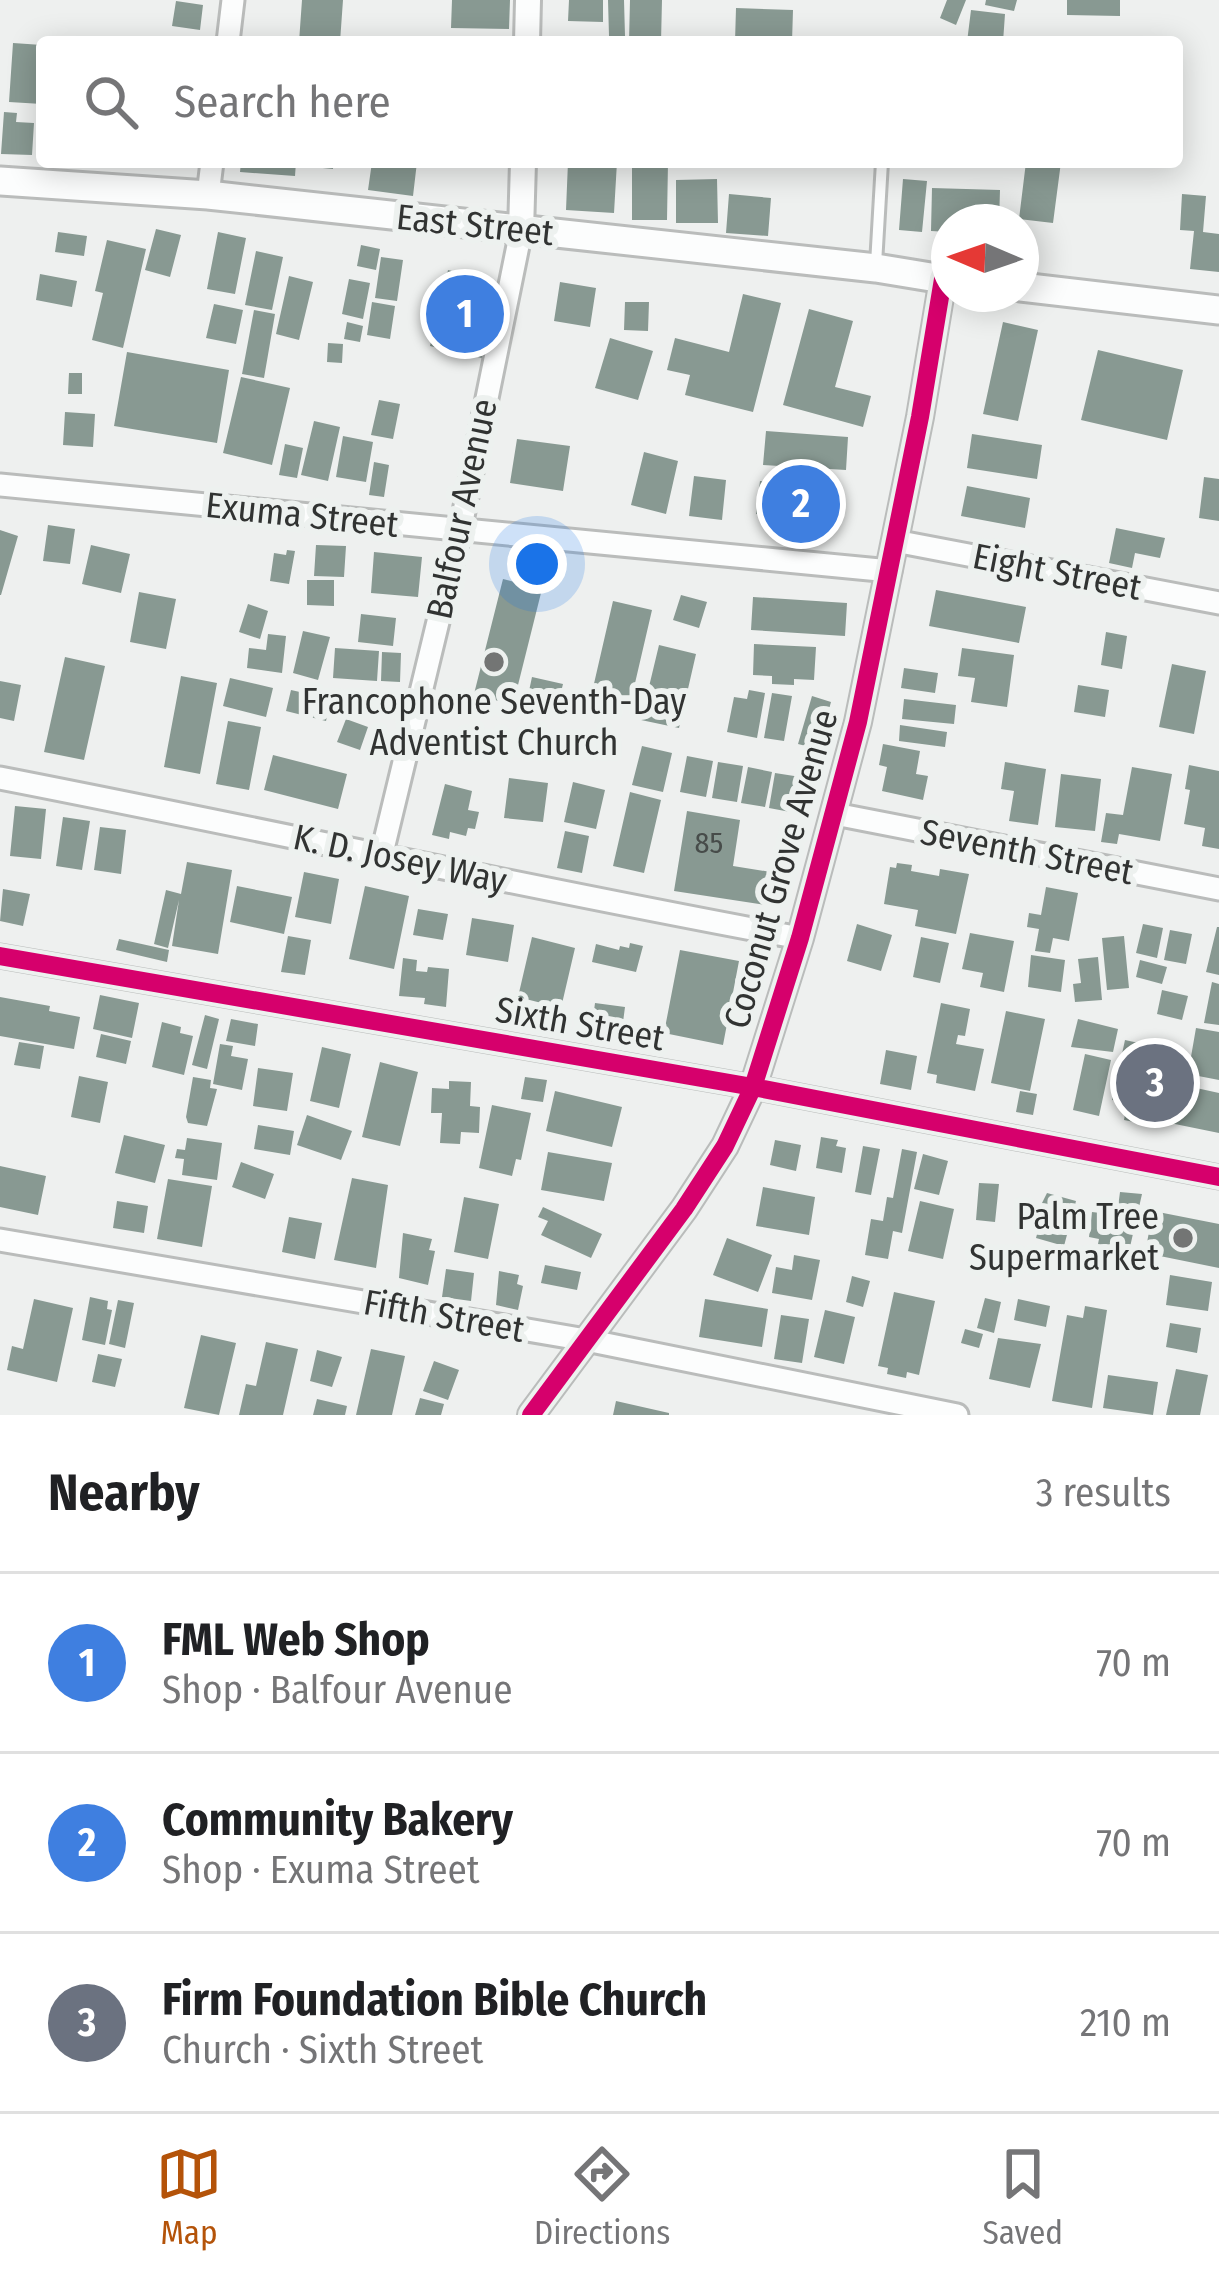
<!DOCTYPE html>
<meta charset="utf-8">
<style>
body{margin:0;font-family:"Fira Sans Condensed",sans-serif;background:#f6f6f6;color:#202124}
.compass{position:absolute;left:931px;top:204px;width:108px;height:108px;border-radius:50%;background:#fff;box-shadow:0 6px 30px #0003;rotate:272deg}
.you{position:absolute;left:537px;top:564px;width:42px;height:42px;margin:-30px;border:9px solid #fff;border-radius:50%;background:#1a73e8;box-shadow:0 0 0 18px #1a73e833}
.badge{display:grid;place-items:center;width:78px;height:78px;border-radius:50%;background:#b45309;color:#fff;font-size:39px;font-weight:700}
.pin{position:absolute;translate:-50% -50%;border:6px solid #fff;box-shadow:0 3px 12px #0006}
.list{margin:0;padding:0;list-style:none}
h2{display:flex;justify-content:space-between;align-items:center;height:156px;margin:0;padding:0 48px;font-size:51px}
h2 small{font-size:39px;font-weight:400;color:#757577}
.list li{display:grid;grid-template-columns:78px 1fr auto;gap:36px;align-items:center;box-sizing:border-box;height:180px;padding:0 48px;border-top:3px solid #e0e0e0}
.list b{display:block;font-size:45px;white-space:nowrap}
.list p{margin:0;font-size:39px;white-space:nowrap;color:#757577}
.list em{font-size:39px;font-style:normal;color:#757577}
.icon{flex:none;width:66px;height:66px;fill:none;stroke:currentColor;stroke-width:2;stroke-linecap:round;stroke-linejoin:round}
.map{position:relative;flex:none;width:1219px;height:1415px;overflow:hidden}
.search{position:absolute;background:#fff;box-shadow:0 6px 30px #0003;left:36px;right:36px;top:36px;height:132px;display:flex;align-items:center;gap:30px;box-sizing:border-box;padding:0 42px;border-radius:12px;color:#757577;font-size:45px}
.sheet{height:696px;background:#fff}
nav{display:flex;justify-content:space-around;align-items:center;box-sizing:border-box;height:168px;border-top:3px solid #e0e0e0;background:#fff;font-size:33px;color:#757577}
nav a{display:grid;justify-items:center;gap:6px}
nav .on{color:#b45309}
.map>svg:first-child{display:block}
.building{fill:#889992}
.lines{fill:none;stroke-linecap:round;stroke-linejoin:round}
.service-casing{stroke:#babcbb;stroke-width:16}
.minor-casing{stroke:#babcbb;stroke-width:27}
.tertiary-casing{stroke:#babcbb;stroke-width:30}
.secondary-casing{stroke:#babcbb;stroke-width:33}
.service{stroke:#fcfdfd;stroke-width:10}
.minor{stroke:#fcfdfd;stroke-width:21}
.tertiary{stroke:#fcfdfd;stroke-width:24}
.secondary{stroke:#fcfdfd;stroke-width:27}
.cycleway-casing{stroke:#edf1ef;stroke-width:26}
.cycleway{stroke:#d6006c;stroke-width:18}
.poi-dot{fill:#737574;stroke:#edf1ef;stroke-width:4.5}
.labels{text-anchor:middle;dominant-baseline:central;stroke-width:12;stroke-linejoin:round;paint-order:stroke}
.number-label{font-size:30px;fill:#474c4a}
.street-label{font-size:36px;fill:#313332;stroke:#edf1ef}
.poi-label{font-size:36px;fill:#313332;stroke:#edf1ef}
</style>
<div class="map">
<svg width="1219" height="1415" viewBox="0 0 1219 1415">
<rect width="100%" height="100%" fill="#eef0ef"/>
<!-- building -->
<path class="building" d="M302 0H343L340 42H299Z
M452 0H510L509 29 451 28Z
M569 0H603V22L568 21Z
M608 0H624L625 36H609Z
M630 0H662L661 42H629Z
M947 0H966L956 25 940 18Z
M986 0H1017L1014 11 985 5Z
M1067 0H1120V16L1067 15Z
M176 1 203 5 200 30 172 26Z
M736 8 793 10 792 42H735Z
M971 10 1005 14 1003 42H967Z
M13 43 42 45V104L9 102Z
M4 112 17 113 16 122 34 123 32 155 1 154Z
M241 162H296L295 176 240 172Z
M303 162H333V169L302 166Z
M372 162H417L413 196 368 190Z
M568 162H617L614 213 566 210Z
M632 162H668L667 220H632Z
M1026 162H1061L1053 223 1019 219Z
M717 179 718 223H676V180Z
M903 179 927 181 922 232 899 230Z
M932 188 1000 190 999 222H949V232L931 231Z
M729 194 771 198 768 236 726 233Z
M1182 194 1206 196 1203 232 1219 234V272L1190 269 1194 231 1180 230Z
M156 229 181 235 170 277 145 270Z
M58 232 87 236 84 256 55 252Z
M218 232 246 238 235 294 207 289Z
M107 240 146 249 123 348 92 340 103 293 95 291Z
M361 245 380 249 376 270 357 266Z
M256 251 283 257 272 310 245 305Z
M381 257 403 260 397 301 375 298Z
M448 270 500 283 482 358 430 346Z
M40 274 77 281 72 307 36 300Z
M289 276 313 282 299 340 276 334Z
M349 279 370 283 363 319 342 314Z
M560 282 596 288 590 327 554 321Z
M743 294 781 303 753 412 685 395 690 375 667 370 675 338 729 352Z
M372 302 395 306 390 339 367 335Z
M625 302H649L648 331 624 330Z
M214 304 243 310 236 344 206 338Z
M809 309 853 321 835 387 871 396 863 427 783 405Z
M254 310 275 314 264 378 242 374Z
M347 322 363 326 360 342 344 339Z
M1003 322 1038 330 1018 421 983 414Z
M610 338 653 351 638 400 595 388Z
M328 343 343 344 342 363 327 362Z
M1098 350 1183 370 1167 440 1081 420Z
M127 352 229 370 217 443 114 426Z
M69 373H82V394H68Z
M241 377 290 388 272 465 223 453Z
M379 400 400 404 393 439 371 435Z
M65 412 95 414 93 447 63 445Z
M314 421 340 427 328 481 301 475Z
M766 431 848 437 846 470 763 465Z
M972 434 1042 445 1037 479 967 468Z
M343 436 373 442 366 482 336 477Z
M517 439 570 446 563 491 510 483Z
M285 444 303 448 297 478 279 475Z
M644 452 678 461 666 514 631 505Z
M374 462 389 465 384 497 369 495Z
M694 476 726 480 722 520 689 516Z
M1204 477 1219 479V521L1199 518Z
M760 481 842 489 839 522 756 514Z
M967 486 1030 498 1025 528 961 516Z
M48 525 75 529 70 564 43 561Z
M1116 528 1165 538 1160 558 1135 553 1132 568 1109 563Z
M0 530 18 536 1 595H0Z
M91 545 130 554 121 593 82 584Z
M316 545 346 546 344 577 314 576Z
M287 550 295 551 289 584 270 581 274 553 286 555Z
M374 552 422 557 418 597 371 593Z
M503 579 542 589 513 705 474 694Z
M307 580H334V606L307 605Z
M936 590 1026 607 1019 643 929 626Z
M139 592 176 599 166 649 130 642Z
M681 595 707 602 699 628 673 620Z
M753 597 847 603 845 636 751 630Z
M613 601 652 610 629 709 590 701Z
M248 604 268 611 260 639 239 632Z
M361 614 396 618 393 646 358 642Z
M303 631 330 637 318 680 293 673Z
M1106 632 1127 636 1122 669 1101 665Z
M268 634 286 636 282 673 247 668 249 648 266 650Z
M754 644 816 647 814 680 794 679V685L772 684V676L753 675Z
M659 645 696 654 679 728 641 720Z
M335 648 379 651 377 681 333 678Z
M962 648 1014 655 1007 707 971 702 975 678 958 676Z
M382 652 401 653 400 682 381 681Z
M65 657 105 666 84 760 44 752Z
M1172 664 1206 671 1194 734 1159 727Z
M904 668 938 673 935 693 901 688Z
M181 676 217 683 200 774 164 767Z
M532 677 563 684 556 712 526 705Z
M230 678 273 688 266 717 223 706Z
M0 681 21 685 14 721 0 718Z
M1078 685 1109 690 1105 717 1074 712Z
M291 690 331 699 326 721 286 711Z
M749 690 765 693 757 738 727 732 734 697 747 699Z
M772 693 792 696 784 741 764 738Z
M812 696 831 702 818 749 798 744Z
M904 699 956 705 954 724 902 719Z
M346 719 368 727 360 750 337 742Z
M228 721 261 727 249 790 216 784Z
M900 725 947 732 945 747 899 741Z
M883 744 920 751 916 774 928 776 923 800 882 791 887 767 879 765Z
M642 746 672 753 663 792 632 785Z
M273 755 347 774 338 809 264 790Z
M687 756 713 761 706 797 680 792Z
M718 762 743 766 737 802 712 798Z
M1005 762 1046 769 1038 825 1009 821 1014 791 1001 789Z
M1189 765 1219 771V849L1202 846 1205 828 1184 824 1190 790 1185 789Z
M748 767 772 772 765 807 741 803Z
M1132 767 1172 774 1160 841 1119 834 1117 844 1101 842 1106 813 1123 815Z
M775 773 807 778 801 814 769 808Z
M1061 774 1101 779 1095 831 1055 827Z
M509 778 548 783 543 822 504 818Z
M573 782 605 790 596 829 564 822Z
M445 784 472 791 468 810 479 812 475 829 468 828 466 836 450 832 449 839 432 835Z
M630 792 661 800 644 873 613 866Z
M15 806 46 809 41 859 10 856Z
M687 811 740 820 733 866 771 872 766 905 674 891Z
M63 817 90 821 82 870 56 866Z
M100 827 126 830 121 874 94 870Z
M565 831 589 836 582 873 557 868Z
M187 862 232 870 218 954 172 946 179 900 168 948 154 944 166 890 181 894Z
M897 863 912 865 911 871 939 876 940 869 969 874 956 934 915 926 918 910 884 904 890 867 896 868Z
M304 872 339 879 331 924 295 917Z
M237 886 292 897 284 934 230 922Z
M365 886 409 896 394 969 349 959Z
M1046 887 1078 893 1069 941 1053 938 1050 953 1035 951 1039 929 1027 927 1029 913 1041 915Z
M3 889 30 894 23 926 0 921Z
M418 909 448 914 443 940 413 935Z
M472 918 514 925 508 962 466 955Z
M857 924 892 935 881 971 847 961Z
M1143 924 1163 928 1157 958 1136 953Z
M1217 927H1219V975L1206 972Z
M1170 930 1192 934 1186 964 1164 960Z
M970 933 1014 941 1004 992 980 987 983 973 962 969Z
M288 936 311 940 305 975 281 972Z
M1124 936 1129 988 1107 990 1102 938Z
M532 937 575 948 561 1008 518 997Z
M921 937 949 943 940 983 913 977Z
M119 939 169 950 167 962 116 950Z
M630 943 643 946 636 972 592 962 596 944 619 950 620 946 629 948Z
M680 950 739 961 723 1045 664 1033Z
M1031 955 1065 960 1061 992 1028 987Z
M1098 957 1102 1000 1075 1002 1073 984 1081 983 1078 959Z
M403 958 417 960 416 971 427 972 428 967 449 969 446 1007 424 1004 425 998 399 996Z
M1140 960 1167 967 1162 984 1136 977Z
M1212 982 1219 984V1025L1204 1023Z
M1162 990 1188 996 1182 1020 1157 1014Z
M100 995 139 1003 132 1038 93 1029Z
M0 997 50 1006 49 1011 80 1017 74 1049 0 1036Z
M595 1003 625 1007 620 1045 590 1041Z
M941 1003 970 1009 965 1036 958 1035 956 1044 984 1049 975 1091 936 1083 937 1075 927 1073Z
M1006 1011 1045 1019 1030 1091 991 1083Z
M205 1015 219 1019 207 1069 192 1065Z
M231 1019 258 1024 255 1046 226 1041Z
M1078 1019 1118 1029 1113 1052 1071 1047Z
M162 1022 181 1027 180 1033 193 1036 184 1075 152 1067Z
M1196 1028 1219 1032V1080L1188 1074Z
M101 1034 131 1041 126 1064 96 1057Z
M1125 1040 1175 1051 1159 1127 1124 1120 1127 1103 1112 1100Z
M19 1042 44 1046 40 1069 14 1065Z
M220 1044 233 1046 231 1056 248 1059 242 1090 213 1084Z
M322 1047 351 1054 339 1108 310 1101Z
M886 1050 917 1056 911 1090 880 1084Z
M1085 1054 1111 1060 1099 1116 1073 1110Z
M380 1062 418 1072 400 1146 362 1137Z
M258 1068 293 1073 287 1111 253 1106Z
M79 1076 108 1082 100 1123 71 1117Z
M193 1077 211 1080 210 1088 217 1089 207 1126 188 1123 186 1117Z
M525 1077 547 1080 543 1102 521 1099Z
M449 1081 471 1082 470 1106 480 1107 479 1133 461 1132 460 1144 440 1143 442 1113H431L432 1088 449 1089Z
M1178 1084 1219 1093V1133L1170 1123Z
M555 1091 622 1107 612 1147 546 1131Z
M1020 1091 1037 1094 1033 1115 1016 1112Z
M492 1105 531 1113 521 1160 516 1159 512 1176 479 1168Z
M307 1115 352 1131 341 1160 297 1145Z
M258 1125 294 1131 290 1155 254 1149Z
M124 1135 165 1145 155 1183 115 1173Z
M821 1137 838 1140 836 1146 846 1148 842 1173 816 1168Z
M187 1138 222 1143 217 1180 182 1175 184 1159 175 1158 177 1149 185 1150Z
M775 1140 801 1145 796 1171 770 1165Z
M863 1146 880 1149 871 1195 855 1192Z
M902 1149 917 1152 902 1233 893 1231 888 1259 865 1255 871 1219 883 1221 887 1197 893 1198Z
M548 1152 612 1163 604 1201 541 1190Z
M923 1154 948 1161 939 1195 914 1189Z
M241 1162 274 1174 265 1199 232 1187Z
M0 1166 46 1176 38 1215 0 1207Z
M352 1178 388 1185 376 1268 334 1260Z
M168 1179 212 1186 202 1247 157 1239Z
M979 1183 999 1184 995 1222 976 1220Z
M763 1187 815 1197 809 1235 756 1226Z
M1120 1192 1142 1194 1130 1247 1098 1244 1099 1239 1089 1237 1092 1212 1117 1215Z
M1047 1193 1076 1201 1064 1246 1036 1238 1041 1219 1035 1217Z
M464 1197 499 1204 488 1259 454 1252Z
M117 1201 148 1206 144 1233 113 1228Z
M920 1201 954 1209 943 1259 908 1251Z
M543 1207 602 1234 591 1258 541 1235 548 1221 538 1217Z
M1153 1211 1219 1224V1268L1145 1253Z
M289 1217 322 1223 315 1259 282 1252Z
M403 1233 432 1239 429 1250 435 1251 428 1285 399 1278Z
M727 1238 772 1255 758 1292 713 1275Z
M794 1255 820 1260 812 1300 772 1293 776 1267 792 1270Z
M545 1265 581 1272 577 1290 541 1283Z
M446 1269 474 1273 471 1301 442 1297Z
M499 1271 519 1275 517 1284 523 1286 518 1310 496 1305Z
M1170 1275 1212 1282 1208 1311 1166 1305Z
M852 1276 870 1281 863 1307 846 1302Z
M894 1292 935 1301 919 1375 907 1372 906 1378 887 1374 888 1368 878 1366Z
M90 1297 108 1301 107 1309 112 1310 105 1345 82 1340Z
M985 1298 1001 1302 994 1333 977 1328Z
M34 1299 73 1308 57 1382 7 1370 12 1346 23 1349Z
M705 1299 768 1309 762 1347 699 1337Z
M1018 1299 1050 1306 1046 1327 1014 1320Z
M118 1300 134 1303 125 1348 109 1344Z
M1085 1306 1107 1310 1092 1408 1052 1401 1067 1315 1083 1318Z
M825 1310 855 1317 844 1364 814 1357Z
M781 1315 809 1319 802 1363 774 1359Z
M1170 1323 1201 1328 1197 1353 1166 1347Z
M965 1329 983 1334 979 1348 961 1343Z
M201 1335 236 1343 219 1415 184 1408Z
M998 1338 1041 1344 1030 1388 989 1379Z
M266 1342 298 1349 283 1415H239L246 1384 256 1386Z
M371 1349 405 1356 392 1415H356Z
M317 1350 342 1357 332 1387 310 1381Z
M98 1354 122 1359 115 1387 92 1382Z
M434 1361 459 1370 448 1400 423 1391Z
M1176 1369 1208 1375 1200 1415H1166Z
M1108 1375 1158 1382 1153 1415 1103 1408Z
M420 1398 444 1404 441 1415H415Z
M317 1399 347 1406 345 1415H313Z
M616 1401 669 1413V1415H613Z"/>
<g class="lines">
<defs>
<path id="service" d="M876 264 882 162"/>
<path id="minor" d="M228 42 233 0
M208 195 212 162
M0 485 890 571
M895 541 1219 603
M0 778C267 830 533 889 800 938
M835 814 1219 889
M382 853 460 531 521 231
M0 956 753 1087 1219 1177
M0 1240 586 1340 957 1415"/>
<path id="tertiary" d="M527 42 528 0
M521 231 523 162
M531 1415 684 1209 725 1146 753 1087 800 938 858 722 920 417 943 279"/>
<path id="secondary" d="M0 181 208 195 876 268 949 280
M1021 287 1219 310"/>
</defs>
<!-- service casing -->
<use href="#service" class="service-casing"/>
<!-- minor casing -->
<use href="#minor" class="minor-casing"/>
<!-- tertiary casing -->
<use href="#tertiary" class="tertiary-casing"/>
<!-- secondary casing -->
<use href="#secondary" class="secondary-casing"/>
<!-- service -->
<use href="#service" class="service"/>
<!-- minor -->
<use href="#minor" class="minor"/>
<!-- tertiary -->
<use href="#tertiary" class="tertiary"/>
<!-- secondary -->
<use href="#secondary" class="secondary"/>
<defs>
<path id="cycleway" d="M0 956 753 1087 1219 1177
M531 1415 684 1209 725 1146 753 1087 800 938 858 722 920 417 943 279"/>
</defs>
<!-- cycleway casing -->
<use href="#cycleway" class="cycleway-casing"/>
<!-- cycleway -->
<use href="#cycleway" class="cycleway"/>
</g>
<!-- markers -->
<g class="poi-dot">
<circle cx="494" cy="662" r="12"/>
<circle cx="1183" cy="1238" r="12"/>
</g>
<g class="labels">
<!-- number labels -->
<g class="number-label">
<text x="709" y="843">85</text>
</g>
<!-- street labels -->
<g class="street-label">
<text transform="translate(475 225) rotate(6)">East Street</text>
<text transform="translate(462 509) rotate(-78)">Balfour Avenue</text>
<text transform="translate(302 515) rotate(6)">Exuma Street</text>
<text transform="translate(1057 572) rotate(11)">Eight Street</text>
<text transform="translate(1027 852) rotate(11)">Seventh Street</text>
<text transform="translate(400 859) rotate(12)">K. D. Josey Way</text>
<text transform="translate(781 869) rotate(-74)">Coconut Grove Avenue</text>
<text transform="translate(580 1024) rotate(10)">Sixth Street</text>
<text transform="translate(444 1316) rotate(10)">Fifth Street</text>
</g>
<!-- poi labels -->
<g class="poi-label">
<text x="494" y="702">Francophone Seventh-Day<tspan x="494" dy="41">Adventist Church</tspan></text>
<text x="1159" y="1217" text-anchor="end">Palm Tree<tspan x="1159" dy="41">Supermarket</tspan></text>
</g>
</g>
</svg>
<svg class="compass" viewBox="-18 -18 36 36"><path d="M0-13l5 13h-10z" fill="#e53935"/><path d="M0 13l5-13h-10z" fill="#757577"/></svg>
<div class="you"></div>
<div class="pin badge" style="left:465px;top:314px;background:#3f7fe0">1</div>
<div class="pin badge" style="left:801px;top:504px;background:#3f7fe0">2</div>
<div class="pin badge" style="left:1155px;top:1083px;background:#6b7280">3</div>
<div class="search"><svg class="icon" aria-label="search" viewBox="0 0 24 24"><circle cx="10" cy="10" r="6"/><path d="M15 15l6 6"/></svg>Search here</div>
</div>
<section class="sheet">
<h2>Nearby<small>3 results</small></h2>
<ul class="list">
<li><span class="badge" style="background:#3f7fe0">1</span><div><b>FML Web Shop</b><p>Shop · Balfour Avenue</p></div><em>70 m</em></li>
<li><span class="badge" style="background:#3f7fe0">2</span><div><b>Community Bakery</b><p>Shop · Exuma Street</p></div><em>70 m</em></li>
<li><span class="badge" style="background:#6b7280">3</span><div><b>Firm Foundation Bible Church</b><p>Church · Sixth Street</p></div><em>210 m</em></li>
</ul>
</section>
<nav>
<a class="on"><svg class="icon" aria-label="map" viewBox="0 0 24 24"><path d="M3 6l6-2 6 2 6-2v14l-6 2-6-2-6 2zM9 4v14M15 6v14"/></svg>Map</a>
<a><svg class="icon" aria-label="directions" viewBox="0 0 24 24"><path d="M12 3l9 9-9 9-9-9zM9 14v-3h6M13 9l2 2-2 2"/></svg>Directions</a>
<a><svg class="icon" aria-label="saved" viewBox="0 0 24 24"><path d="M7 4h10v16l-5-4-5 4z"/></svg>Saved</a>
</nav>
